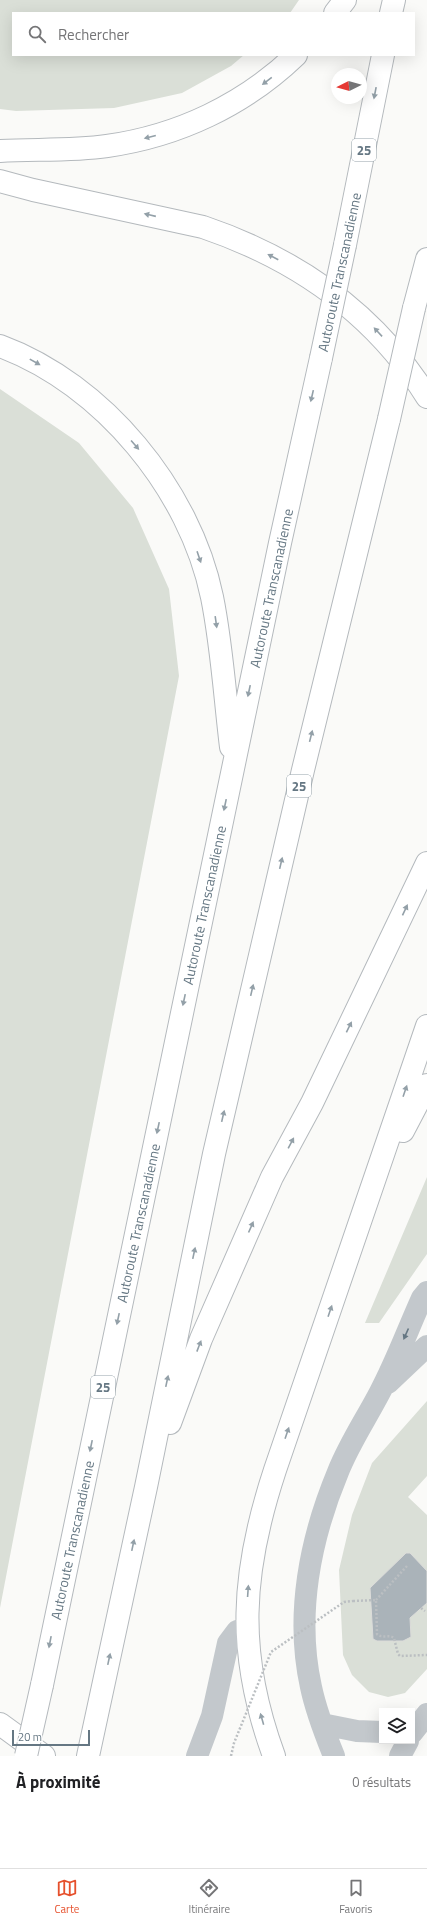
<!DOCTYPE html>
<html lang="fr">
<meta charset="utf-8">
<style>
body{margin:0;font-family:"Titillium Web",sans-serif;background:#f2f2f2;color:#202124}
.controls{position:absolute;right:12px;bottom:12px;display:grid;overflow:hidden;border-radius:0px;box-shadow:0 4px 16px #0002}
.controls button{width:36px;height:36px;display:grid;place-items:center;padding:0;border:0;border-bottom:1px solid #e0e0e0;background:#fff;color:#202124;font:20px sans-serif}
.compass{position:absolute;left:331px;top:68px;width:36px;height:36px;border-radius:50%;background:#fff;box-shadow:0 4px 16px #0002;rotate:265deg}
.scale{position:absolute;left:12px;bottom:10px;width:78px;box-sizing:border-box;padding-left:4px;border:2px solid #657783;border-top:0;font-size:11px;line-height:14px;white-space:nowrap;color:#657783;-webkit-text-stroke:3px #fff;paint-order:stroke}
.list{margin:0;padding:0;list-style:none}
h2{display:flex;justify-content:space-between;align-items:center;height:52px;margin:0;padding:0 16px;font-size:17px}
h2 small{font-size:13px;font-weight:400;color:#757577}
.icon{flex:none;width:22px;height:22px;fill:none;stroke:currentColor;stroke-width:2;stroke-linecap:round;stroke-linejoin:round}
.map{position:relative;flex:none;width:427px;height:1756px;overflow:hidden}
.search{position:absolute;background:#fff;box-shadow:0 4px 16px #0002;left:12px;right:12px;top:12px;height:44px;display:flex;align-items:center;gap:10px;box-sizing:border-box;padding:0 14px;border-radius:0px;color:#757577;font-size:15px}
.sheet{height:112px;background:#fff}
nav{display:flex;justify-content:space-around;align-items:center;box-sizing:border-box;height:56px;border-top:1px solid #e0e0e0;background:#fff;font-size:11px;color:#757577}
nav a{display:grid;justify-items:center;gap:2px}
nav .on{color:#e6502c}
.map>svg:first-child{display:block}
.green{fill:#dadfd7}
.building{fill:#aab3b9;stroke:#dcdcda}
.lines{fill:none;stroke-linecap:round;stroke-linejoin:round}
.highway-casing{stroke:#b4b9bd;stroke-width:24}
.path{stroke:#bbbfc2;stroke-width:2.5;stroke-dasharray:2 2;stroke-linecap:butt}
.minor{stroke:#c3c8cc;stroke-width:22}
.highway{stroke:#fff;stroke-width:22}
.highway-bridge-casing{stroke:#b4b9bd;stroke-width:24;stroke-linecap:butt}
.path-bridge{stroke:#bbbfc2;stroke-width:2.5;stroke-dasharray:2 2;stroke-linecap:butt}
.highway-bridge{stroke:#fff;stroke-width:22}
.oneway{fill:#93a0a8}
.oneway2{fill:#657783}
.labels{text-anchor:middle;dominant-baseline:central;stroke-width:4;stroke-linejoin:round;paint-order:stroke}
.shield{fill:#fff;stroke:#93a0a8;stroke-width:1}
.shield-label{font-size:13px;font-weight:bold;fill:#657783}
.street-label{font-size:14px;fill:#657783;stroke:#fff}
</style>
<div class="map">
<svg width="427" height="1756" viewBox="0 0 427 1756">
<rect width="100%" height="100%" fill="#fafaf8"/>
<!-- green -->
<path class="green" d="M0 0H299L290 13H13V55H244L231 66 182 93 114 108 16 111 0 109Z
M0 389 79 443 133 508 169 589 179 676 0 1608Z
M427 1177V1254L379 1323H365Z
M427 1401V1476L408 1497 427 1515V1669L405 1693 388 1697 369 1692 352 1675 343 1655 339 1570 352 1515 372 1463Z"/>
<!-- building -->
<path class="building" d="M406 1553H410L427 1571V1603L410 1618 411 1637 403 1641H377L373 1639 370 1588Z"/>
<g class="lines">
<defs>
<path id="highway" d="M335 13 345 0
M391 13 394 0
M0 151C35 149 72 151 107 146 178 136 244 105 296 55
M0 181 33 190 203 227C297 259 374 312 427 397
M345 245 383 55
M414 308 427 259
M0 346C103 384 190 490 212 597 222 646 225 698 231 747
M403 1131 427 1085
M170 1423 201 1339 272 1177 312 1103 427 863
M42 1685 280 543 321 358
M0 1724 44 1756
M88 1756 146 1487 214 1154 303 770 389 419
M274 1756C236 1653 241 1573 275 1470L427 1026"/>
</defs>
<!-- highway casing -->
<use href="#highway" class="highway-casing"/>
<!-- path -->
<path class="path" d="M376 1600 407 1566
M353 1601 376 1600 377 1634C382 1639 389 1634 394 1638L398 1654 400 1656 427 1655
M421 1608 425 1611"/>
<!-- minor -->
<path class="minor" d="M388 1383 427 1346
M322 1724 357 1731 382 1732
M412 1733 427 1714
M197 1756 212 1716 228 1643 237 1631 247 1628
M334 1756C325 1734 316 1711 311 1687 295 1615 310 1539 338 1472 349 1444 366 1419 380 1392 396 1362 408 1329 422 1298L427 1292
M400 1756 408 1741"/>
<!-- highway -->
<use href="#highway" class="highway"/>
<defs>
<path id="highway-bridge" d="M321 358 345 245
M389 419 414 308
M26 1756 42 1685"/>
</defs>
<!-- highway-bridge casing -->
<use href="#highway-bridge" class="highway-bridge-casing"/>
<!-- path-bridge -->
<path class="path-bridge" d="M231 1756 234 1743 271 1652 344 1602 353 1601"/>
<!-- highway-bridge -->
<use href="#highway-bridge" class="highway-bridge"/>
</g>
<!-- one-way arrows -->
<defs><path id="oneway-solid" d="M-6-.8H1V-3.2L6.5 0L1 3.2V.8H-6Z"/></defs>
<g class="oneway">
<use href="#oneway-solid" transform="translate(267 81) rotate(143)"/>
<use href="#oneway-solid" transform="translate(375 93) rotate(101)"/>
<use href="#oneway-solid" transform="translate(150 137) rotate(166)"/>
<use href="#oneway-solid" transform="translate(150 215) rotate(-167)"/>
<use href="#oneway-solid" transform="translate(273 257) rotate(-152)"/>
<use href="#oneway-solid" transform="translate(378 332) rotate(-133)"/>
<use href="#oneway-solid" transform="translate(35 362) rotate(29)"/>
<use href="#oneway-solid" transform="translate(312 396) rotate(103)"/>
<use href="#oneway-solid" transform="translate(135 445) rotate(49)"/>
<use href="#oneway-solid" transform="translate(199 557) rotate(71)"/>
<use href="#oneway-solid" transform="translate(216 622) rotate(82)"/>
<use href="#oneway-solid" transform="translate(249 691) rotate(102)"/>
<use href="#oneway-solid" transform="translate(311 736) rotate(-76)"/>
<use href="#oneway-solid" transform="translate(225 805) rotate(102)"/>
<use href="#oneway-solid" transform="translate(281 863) rotate(-77)"/>
<use href="#oneway-solid" transform="translate(405 910) rotate(-65)"/>
<use href="#oneway-solid" transform="translate(252 990) rotate(-77)"/>
<use href="#oneway-solid" transform="translate(184 1000) rotate(102)"/>
<use href="#oneway-solid" transform="translate(349 1027) rotate(-64)"/>
<use href="#oneway-solid" transform="translate(405 1091) rotate(-71)"/>
<use href="#oneway-solid" transform="translate(223 1116) rotate(-77)"/>
<use href="#oneway-solid" transform="translate(158 1128) rotate(102)"/>
<use href="#oneway-solid" transform="translate(291 1143) rotate(-62)"/>
<use href="#oneway-solid" transform="translate(251 1227) rotate(-66)"/>
<use href="#oneway-solid" transform="translate(194 1253) rotate(-78)"/>
<use href="#oneway-solid" transform="translate(330 1311) rotate(-71)"/>
<use href="#oneway-solid" transform="translate(118 1319) rotate(102)"/>
<use href="#oneway-solid" transform="translate(199 1346) rotate(-69)"/>
<use href="#oneway-solid" transform="translate(167 1381) rotate(-78)"/>
<use href="#oneway-solid" transform="translate(287 1433) rotate(-71)"/>
<use href="#oneway-solid" transform="translate(91 1446) rotate(102)"/>
<use href="#oneway-solid" transform="translate(133 1545) rotate(-78)"/>
<use href="#oneway-solid" transform="translate(248 1591) rotate(-86)"/>
<use href="#oneway-solid" transform="translate(50 1642) rotate(101)"/>
<use href="#oneway-solid" transform="translate(109 1659) rotate(-78)"/>
<use href="#oneway-solid" transform="translate(262 1719) rotate(-106)"/>
</g>
<use class="oneway2" href="#oneway-solid" transform="translate(406 1334) rotate(114)"/>
<g class="labels">
<!-- shield labels -->
<g class="shield">
<rect x="352" y="139" width="24" height="22" rx="3"/>
<rect x="287" y="775" width="24" height="22" rx="3"/>
<rect x="91" y="1376" width="24" height="22" rx="3"/>
</g>
<g class="shield-label">
<text x="364" y="150">25</text>
<text x="299" y="786">25</text>
<text x="103" y="1387">25</text>
</g>
<!-- street labels -->
<g class="street-label">
<text transform="translate(339 272) rotate(-78)">Autoroute Transcanadienne</text>
<text transform="translate(271 588) rotate(-78)">Autoroute Transcanadienne</text>
<text transform="translate(204 905) rotate(-78)">Autoroute Transcanadienne</text>
<text transform="translate(138 1223) rotate(-78)">Autoroute Transcanadienne</text>
<text transform="translate(72 1540) rotate(-78)">Autoroute Transcanadienne</text>
</g>
</g>
</svg>
<div class="controls">
<button><svg class="icon" aria-label="layers" viewBox="0 0 24 24"><path d="M12 4l9 5-9 5-9-5zM3 14l9 5 9-5"/></svg></button>
</div>
<svg class="compass" viewBox="-18 -18 36 36"><path d="M0-13l5 13h-10z" fill="#e53935"/><path d="M0 13l5-13h-10z" fill="#757577"/></svg>
<div class="scale">20 m</div>
<div class="search"><svg class="icon" aria-label="search" viewBox="0 0 24 24"><circle cx="10" cy="10" r="6"/><path d="M15 15l6 6"/></svg>Rechercher</div>
</div>
<section class="sheet">
<h2>À proximité<small>0 résultats</small></h2>
<ul class="list">
</ul>
</section>
<nav>
<a class="on"><svg class="icon" aria-label="map" viewBox="0 0 24 24"><path d="M3 6l6-2 6 2 6-2v14l-6 2-6-2-6 2zM9 4v14M15 6v14"/></svg>Carte</a>
<a><svg class="icon" aria-label="directions" viewBox="0 0 24 24"><path d="M12 3l9 9-9 9-9-9zM9 14v-3h6M13 9l2 2-2 2"/></svg>Itinéraire</a>
<a><svg class="icon" aria-label="saved" viewBox="0 0 24 24"><path d="M7 4h10v16l-5-4-5 4z"/></svg>Favoris</a>
</nav>
